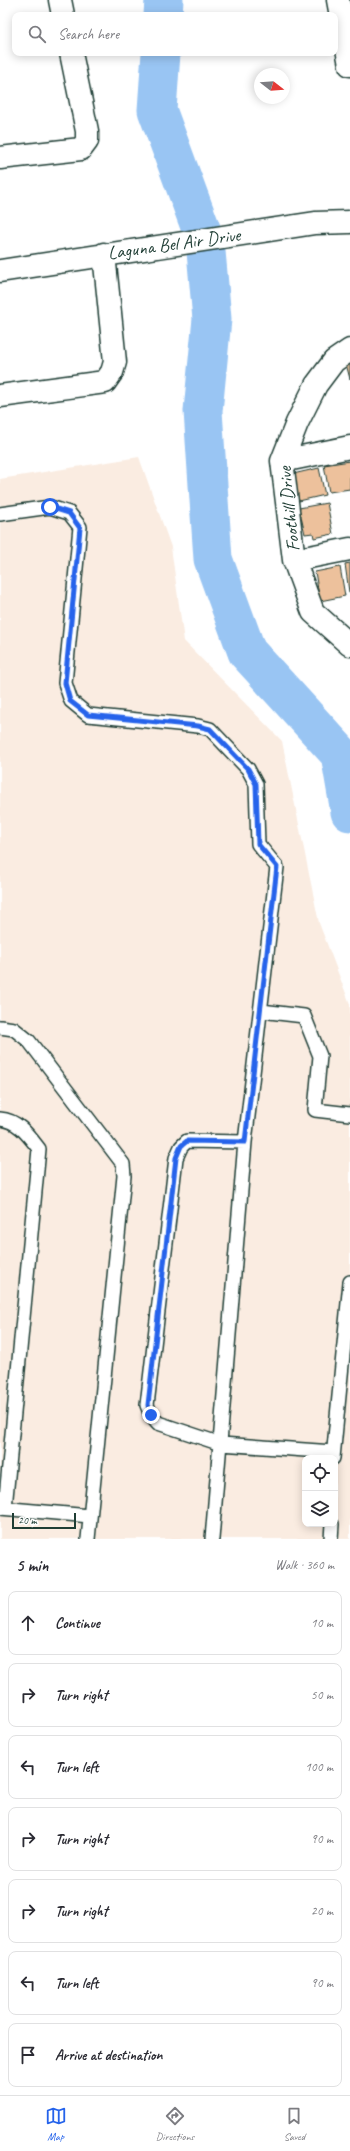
<!DOCTYPE html>
<meta charset="utf-8">
<style>
body{margin:0;font-family:Caveat,sans-serif;background:#f2f2f3;color:#2b2b33}
.controls{position:absolute;right:12px;bottom:12px;display:grid;overflow:hidden;border-radius:8px;box-shadow:0 2px 10px #0003}
.controls button{width:36px;height:36px;display:grid;place-items:center;padding:0;border:0;border-bottom:1px solid #e1e1e2;background:#fff;color:#2b2b33;font:20px sans-serif}
.compass{position:absolute;left:254px;top:68px;width:36px;height:36px;border-radius:50%;background:#fff;box-shadow:0 2px 10px #0003;rotate:107deg}
.scale{position:absolute;left:12px;bottom:10px;width:64px;box-sizing:border-box;padding-left:4px;border:2px solid #1f3d34;border-top:0;font-size:11px;line-height:14px;white-space:nowrap;color:#1f3d34;-webkit-text-stroke:3px #fff;paint-order:stroke}
.stop{position:absolute;width:12px;height:12px;margin:-9px;border:3px solid #2563eb;border-radius:50%;background:#fff}
.stop.end{background:#2563eb;border-color:#fff;box-shadow:0 1px 4px #0008}
.list{margin:0;padding:0;list-style:none}
h2{display:flex;justify-content:space-between;align-items:center;height:52px;margin:0;padding:0 16px;font-size:17px}
h2 small{font-size:13px;font-weight:400;color:#7c7c81}
.list li{display:grid;grid-template-columns:26px 1fr auto;gap:12px;align-items:center;box-sizing:border-box;height:64px;margin:0 8px 8px;padding:0 8px;border:1px solid #e1e1e2;border-radius:8px}
.list b{display:block;font-size:15px;white-space:nowrap}
.list em{font-size:13px;font-style:normal;color:#7c7c81}
.icon{flex:none;width:22px;height:22px;fill:none;stroke:currentColor;stroke-width:2;stroke-linecap:round;stroke-linejoin:round}
.map{position:relative;flex:none;width:350px;height:1539px;overflow:hidden}
.search{position:absolute;background:#fff;box-shadow:0 2px 10px #0003;left:12px;right:12px;top:12px;height:44px;display:flex;align-items:center;gap:10px;box-sizing:border-box;padding:0 14px;border-radius:8px;color:#7c7c81;font-size:15px}
.sheet{height:556px;background:#fff}
nav{display:flex;justify-content:space-around;align-items:center;box-sizing:border-box;height:56px;border-top:1px solid #e1e1e2;background:#fff;font-size:11px;color:#7c7c81}
nav a{display:grid;justify-items:center;gap:2px}
nav .on{color:#2563eb}
.map>svg:first-child{display:block}
.built{fill:#faece1;fill-rule:evenodd}
.lines{fill:none;stroke-linecap:round;stroke-linejoin:round}
.river{stroke:#99c5f3;stroke-width:39}
.building{fill:#edc19c;stroke:#1f3d34}
.service-casing{stroke:#1f3d34;stroke-width:16}
.minor-casing{stroke:#1f3d34;stroke-width:25}
.service{stroke:#fff;stroke-width:13}
.minor{stroke:#fff;stroke-width:22}
.route{stroke:#2563eb;stroke-width:5}
.labels{text-anchor:middle;dominant-baseline:central;stroke-width:3;stroke-linejoin:round;paint-order:stroke}
.street-label{font-size:19px;fill:#1f3d34;stroke:#fff}
</style>
<div class="map">
<svg width="350" height="1539" viewBox="0 0 350 1539">
<rect width="100%" height="100%" fill="#fff"/>
<filter id="ink" filterUnits="userSpaceOnUse"><feTurbulence type="fractalNoise" baseFrequency=".025" numOctaves="2"/><feDisplacementMap in="SourceGraphic" scale="8" xChannelSelector="R" yChannelSelector="G"/><feConvolveMatrix kernelMatrix="1 2 1 2 8 2 1 2 1" color-interpolation-filters="sRGB"/></filter>
<g filter="url(#ink)">
<!-- built -->
<path class="built" d="M139 457 171 547 184 641 282 741 319 923 350 1004V1539H0V479ZM305 1458H335V1524H305Z"/>
<g class="lines">
<!-- river -->
<path class="river" d="M163 15 164 0
M161 53 157 110 205 240 212 319 203 411 213 559 247 652 340 754 350 812"/>
</g>
<!-- building -->
<path class="building" d="M350 363V379L346 364Z
M350 461V489L329 492 324 465Z
M319 468 325 495 299 501 293 474Z
M327 503 333 534 314 538 313 533 305 534 299 508Z
M350 563V592H349L345 564Z
M340 567 345 596 320 601 315 572Z"/>
<g class="lines">
<defs>
<path id="service" d="M0 514 50 507 69 513 80 527 65 683 71 701 88 715 198 726 210 729 248 769 256 784 258 844 277 867 245 1142 212 1539
M261 1011 304 1016 320 1056 315 1110 350 1114
M0 1027 14 1029 29 1041 123 1164 124 1176 88 1539
M0 1119C18 1120 29 1136 39 1149L5 1508
M245 1142 187 1141 181 1147 176 1158 147 1405 151 1415 158 1423 221 1444 333 1452
M333 1458 350 1282
M0 1508 90 1516
M331 1539 332 1524"/>
<path id="minor" d="M60 0 63 15
M338 0 350 65
M0 158 81 149 87 141V131L71 53
M0 271 315 223 350 222
M350 350 334 361 316 385 297 423 282 461 294 560 313 612 350 645
M0 396 105 382 112 372 115 362 104 254
M282 461 350 447
M294 560 350 549"/>
</defs>
<!-- service casing -->
<use href="#service" class="service-casing"/>
<!-- minor casing -->
<use href="#minor" class="minor-casing"/>
<!-- service -->
<use href="#service" class="service"/>
<!-- minor -->
<use href="#minor" class="minor"/>
</g>
</g>
<g class="lines" filter="url(#ink)">
<!-- route -->
<path class="route" d="M50 507 69 513 80 528 65 683 70 701 88 715 198 726 210 729 248 769 256 784 258 844 277 867 245 1142 187 1141 181 1146 176 1158 148 1405 151 1415"/>
</g>
<g class="labels">
<!-- street labels -->
<g class="street-label">
<text transform="translate(174 244) rotate(-8)">Laguna Bel Air Drive</text>
<text transform="translate(289 509) rotate(-96)">Foothill Drive</text>
</g>
</g>
</svg>
<div class="controls">
<button><svg class="icon" aria-label="locate" viewBox="0 0 24 24"><circle cx="12" cy="12" r="6"/><path d="M12 2v4M12 18v4M2 12h4M18 12h4"/></svg></button>
<button><svg class="icon" aria-label="layers" viewBox="0 0 24 24"><path d="M12 4l9 5-9 5-9-5zM3 14l9 5 9-5"/></svg></button>
</div>
<svg class="compass" viewBox="-18 -18 36 36"><path d="M0-13l5 13h-10z" fill="#e53935"/><path d="M0 13l5-13h-10z" fill="#7c7c81"/></svg>
<div class="scale">20 m</div>
<div class="stop" style="left:50px;top:507px"></div>
<div class="stop end" style="left:151px;top:1415px"></div>
<div class="search"><svg class="icon" aria-label="search" viewBox="0 0 24 24"><circle cx="10" cy="10" r="6"/><path d="M15 15l6 6"/></svg>Search here</div>
</div>
<section class="sheet">
<h2>5 min<small>Walk · 360 m</small></h2>
<ul class="list">
<li><svg class="icon" aria-label="ahead" viewBox="0 0 24 24"><path d="M12 20V5M6 11l6-6 6 6"/></svg><div><b>Continue</b></div><em>10 m</em></li>
<li><svg class="icon" aria-label="right" viewBox="0 0 24 24"><path d="M7 20v-9h11M14 6l5 5-5 5"/></svg><div><b>Turn right</b></div><em>50 m</em></li>
<li><svg class="icon" aria-label="left" viewBox="0 0 24 24"><path d="M17 20v-9H6M10 6l-5 5 5 5"/></svg><div><b>Turn left</b></div><em>100 m</em></li>
<li><svg class="icon" aria-label="right" viewBox="0 0 24 24"><path d="M7 20v-9h11M14 6l5 5-5 5"/></svg><div><b>Turn right</b></div><em>90 m</em></li>
<li><svg class="icon" aria-label="right" viewBox="0 0 24 24"><path d="M7 20v-9h11M14 6l5 5-5 5"/></svg><div><b>Turn right</b></div><em>20 m</em></li>
<li><svg class="icon" aria-label="left" viewBox="0 0 24 24"><path d="M17 20v-9H6M10 6l-5 5 5 5"/></svg><div><b>Turn left</b></div><em>90 m</em></li>
<li><svg class="icon" aria-label="arrive" viewBox="0 0 24 24"><path d="M6 21V4h12l-3 4 3 4H6"/></svg><div><b>Arrive at destination</b></div></li>
</ul>
</section>
<nav>
<a class="on"><svg class="icon" aria-label="map" viewBox="0 0 24 24"><path d="M3 6l6-2 6 2 6-2v14l-6 2-6-2-6 2zM9 4v14M15 6v14"/></svg>Map</a>
<a><svg class="icon" aria-label="directions" viewBox="0 0 24 24"><path d="M12 3l9 9-9 9-9-9zM9 14v-3h6M13 9l2 2-2 2"/></svg>Directions</a>
<a><svg class="icon" aria-label="saved" viewBox="0 0 24 24"><path d="M7 4h10v16l-5-4-5 4z"/></svg>Saved</a>
</nav>
